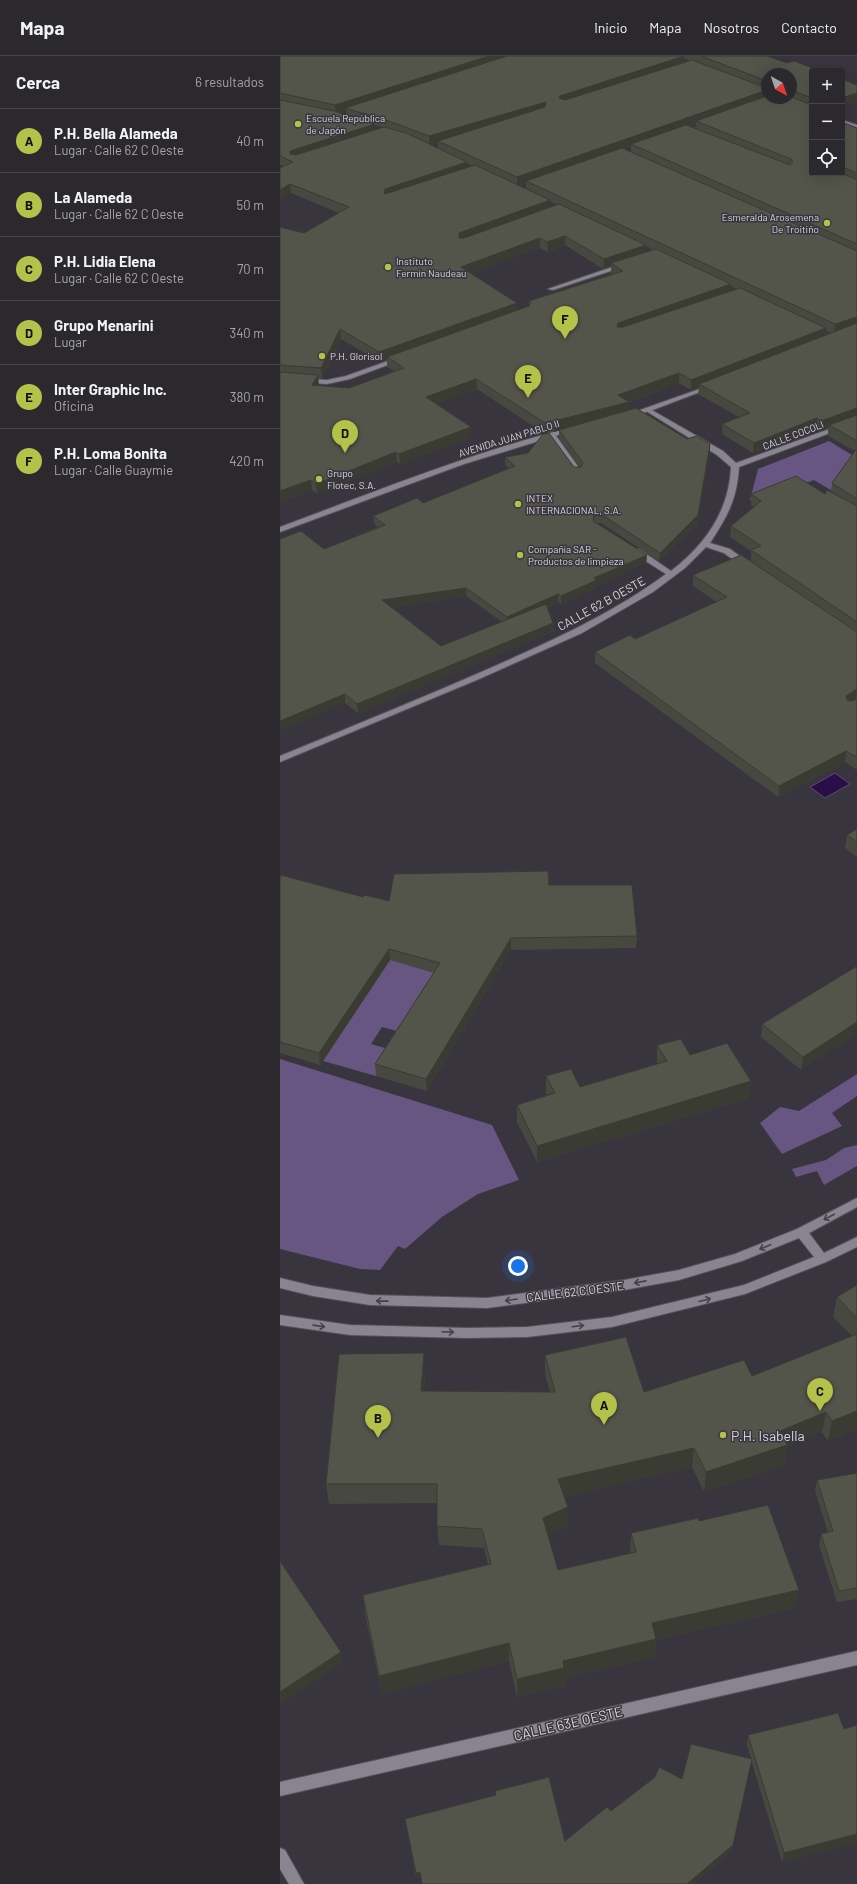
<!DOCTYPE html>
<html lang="es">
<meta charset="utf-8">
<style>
body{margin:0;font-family:Barlow,sans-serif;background:#333036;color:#f1f3f6}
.controls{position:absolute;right:12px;top:12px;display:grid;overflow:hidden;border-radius:4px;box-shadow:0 4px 16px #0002}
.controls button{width:36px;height:36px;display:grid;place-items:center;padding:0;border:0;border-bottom:1px solid #47444a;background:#2b282e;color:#f1f3f6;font:20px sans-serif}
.compass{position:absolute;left:481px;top:12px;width:36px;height:36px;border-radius:50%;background:#2b282e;box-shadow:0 4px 16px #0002;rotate:140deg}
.you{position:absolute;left:238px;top:1210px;width:14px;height:14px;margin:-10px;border:3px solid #fff;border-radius:50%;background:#1a73e8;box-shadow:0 0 0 6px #1a73e833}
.badge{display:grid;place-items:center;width:26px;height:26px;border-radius:50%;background:#b4c24a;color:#111;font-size:13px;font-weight:700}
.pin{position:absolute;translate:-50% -33px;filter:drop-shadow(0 1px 2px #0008)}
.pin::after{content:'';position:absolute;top:21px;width:14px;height:12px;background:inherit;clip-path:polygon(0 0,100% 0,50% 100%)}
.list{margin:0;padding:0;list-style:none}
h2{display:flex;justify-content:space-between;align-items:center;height:52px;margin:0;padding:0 16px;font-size:17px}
h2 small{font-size:13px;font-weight:400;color:#a6a6aa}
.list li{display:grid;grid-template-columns:26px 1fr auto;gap:12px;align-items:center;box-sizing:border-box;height:64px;padding:0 16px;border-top:1px solid #47444a}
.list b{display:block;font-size:15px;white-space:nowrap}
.list p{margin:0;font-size:13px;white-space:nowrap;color:#a6a6aa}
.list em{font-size:13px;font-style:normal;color:#a6a6aa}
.icon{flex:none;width:22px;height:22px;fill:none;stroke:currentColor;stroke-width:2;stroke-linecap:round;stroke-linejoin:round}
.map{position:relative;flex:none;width:577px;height:1828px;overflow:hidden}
header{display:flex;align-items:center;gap:24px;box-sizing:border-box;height:56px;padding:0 20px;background:#2b282e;border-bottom:1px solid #47444a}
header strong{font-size:19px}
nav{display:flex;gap:22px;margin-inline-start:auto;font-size:14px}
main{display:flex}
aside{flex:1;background:#2b282e}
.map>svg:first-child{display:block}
.green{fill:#675582}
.water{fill:#2a0e47;stroke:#5e4a74}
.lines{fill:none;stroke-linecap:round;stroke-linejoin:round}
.minor-casing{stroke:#545158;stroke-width:2}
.secondary-casing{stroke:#545158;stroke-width:2}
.minor{fill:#898590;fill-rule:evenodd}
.secondary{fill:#898590;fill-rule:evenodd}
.wall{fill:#474940;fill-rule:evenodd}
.shaded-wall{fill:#3a3c34}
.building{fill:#53554b;stroke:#3a3c34}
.oneway{stroke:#45414a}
.poi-dot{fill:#b4c24a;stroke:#39353e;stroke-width:1.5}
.labels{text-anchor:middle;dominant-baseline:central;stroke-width:3;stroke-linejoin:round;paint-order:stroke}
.far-poi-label{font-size:10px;fill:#d8d6dc;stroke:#39353e;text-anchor:start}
.far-street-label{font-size:10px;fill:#d8d6dc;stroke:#39353e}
.street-label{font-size:12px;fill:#d8d6dc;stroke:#39353e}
.near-poi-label{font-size:14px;fill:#d8d6dc;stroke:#39353e;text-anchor:start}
.near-street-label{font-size:14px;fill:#d8d6dc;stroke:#39353e}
</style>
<header>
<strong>Mapa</strong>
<nav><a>Inicio</a><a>Mapa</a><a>Nosotros</a><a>Contacto</a></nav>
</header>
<main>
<aside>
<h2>Cerca<small>6 resultados</small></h2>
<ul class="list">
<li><span class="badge">A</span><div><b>P.H. Bella Alameda</b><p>Lugar · Calle 62 C Oeste</p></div><em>40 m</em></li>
<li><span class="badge">B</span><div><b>La Alameda</b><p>Lugar · Calle 62 C Oeste</p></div><em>50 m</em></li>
<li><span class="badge">C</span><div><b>P.H. Lidia Elena</b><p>Lugar · Calle 62 C Oeste</p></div><em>70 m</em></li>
<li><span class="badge">D</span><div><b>Grupo Menarini</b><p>Lugar</p></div><em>340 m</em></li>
<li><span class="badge">E</span><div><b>Inter Graphic Inc.</b><p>Oficina</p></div><em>380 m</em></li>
<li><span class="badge">F</span><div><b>P.H. Loma Bonita</b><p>Lugar · Calle Guaymie</p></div><em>420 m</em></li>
</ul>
</aside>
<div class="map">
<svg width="577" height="1828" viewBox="0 0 577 1828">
<rect width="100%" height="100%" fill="#39353e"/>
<!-- green -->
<path class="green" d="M549 385 577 402 559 439 534 424 515 431 510 428 470 444 478 413Z
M134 867 161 919 124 977 102 971 91 988 112 994 96 1020 43 1005Z
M0 1003 212 1069 239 1124 198 1138 162 1161 125 1193 118 1190 100 1214 80 1213 0 1193Z
M577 1018V1040L552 1057 562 1070 502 1098 480 1067 500 1051 519 1055Z
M577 1089V1110L544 1129 537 1115 516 1121 512 1113 546 1104 564 1092Z"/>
<!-- water -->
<path class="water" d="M555 717 570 728 545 742 530 731Z"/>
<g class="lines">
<defs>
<path id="minor" d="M562 64 577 69V73L562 68Z
M344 207 347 209 346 210 273 234 268 233Z
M119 301 122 303 121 304 70 323 47 328 0 325V321L47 324 66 320Z
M366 353H370L443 395 456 407 577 363V367L459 411C457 444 447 461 430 487L450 493 468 506V510H462L444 497 426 491 405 512 373 536 302 577 199 623 0 706V700C75 669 150 639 224 606 280 581 336 555 386 518L353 497V493H359L391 515C426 488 449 455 451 411L437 399 366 355Z
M268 377H274L302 416 301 418H295L267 379Z
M577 1142V1151L529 1177 544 1197 577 1181V1191L546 1206 465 1238 332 1271 247 1281 188 1282 70 1279 0 1269V1259L70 1269 188 1272 247 1271 332 1261 464 1229 534 1201 519 1182 462 1205 399 1224 344 1234 207 1252 90 1249 33 1240 0 1232V1222L33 1230 90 1239 207 1242 344 1224 399 1214 455 1198 517 1173Z
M577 1595V1609L0 1740V1726Z
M0 1792 5 1794 24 1828H9L0 1813Z"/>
<path id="secondary" d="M428 330 433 331 370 355 349 361 346 359Z
M293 371 297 373 295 374 184 408 0 476V471C97 435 193 396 293 371Z"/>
</defs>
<!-- minor casing -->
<use href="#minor" class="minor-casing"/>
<!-- secondary casing -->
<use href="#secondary" class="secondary-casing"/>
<!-- minor -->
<use href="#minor" class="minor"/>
<!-- secondary -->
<use href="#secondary" class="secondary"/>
</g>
<!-- wall -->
<path class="wall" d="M0 0H487L507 7 532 15V117H562V66L577 72V714L565 706 498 741 315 607V596L355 583 437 546 413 530V519L471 505V495L450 481 451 470 474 451 471 449V438H545L551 436 552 427 575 395 548 380V372L540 375 536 373 473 397 442 378V368L459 361 418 338 419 331 411 334 399 327 349 346V354L407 383 430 388V396L417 468 379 505 321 467H316L367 499 366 507 317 530V532L281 548 278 546 267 552 273 567 274 575 78 657 65 647 44 493 98 471 94 468 93 460 143 447 229 412 225 409V401L248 397 265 378 197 333 156 348 191 381 120 408 117 406 37 438 32 434 0 446V171L24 177 59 157 11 137 0 144V112L4 110 0 109ZM404 2 410 5 404 7ZM487 18H511V42H487ZM66 54V59L59 56ZM416 67 415 72 409 70ZM95 69 102 71 95 74ZM158 87V92L151 89ZM351 90V96L344 93ZM187 107 188 108 193 110 187 112ZM246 127V133L239 130ZM270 145 277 149 270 151ZM285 189 323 213 331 210V217L332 218 249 245V250L237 254 191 217 260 192 268 196ZM366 190 373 194 366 196ZM451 230 457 233 450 235ZM546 275 551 277 546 279ZM61 283 100 306 107 304V311L114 315 69 332 38 330V322H42ZM279 374V382L300 411H294L266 378 268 376H274ZM186 540 222 566 161 590 112 551Z
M577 773V801L565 792 567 779Z
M0 821 83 841 109 845 269 829 357 880 356 892 231 894 147 1035 96 1020 95 1008 154 917 110 904 40 1009 0 997Z
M577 910 521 1014 481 981 482 968Z
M377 989 410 999 469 1042 257 1106 237 1066V1049L267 1039 266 1037V1020L300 1031 377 1008Z
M577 1229V1373L548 1385 542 1376 507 1390 505 1409 424 1436 412 1411 284 1441 288 1471 268 1479 278 1514 350 1497 351 1477 419 1465 519 1534 515 1552 376 1584 375 1601 284 1622 285 1630 237 1641 229 1605 102 1638 85 1558 83 1539 208 1509 204 1492 159 1489 157 1470V1447L49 1448 46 1428 145 1317 144 1335 270 1336 265 1319V1299L364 1336 472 1320 572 1280 553 1261 557 1241Z
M577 1417V1543L557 1546 539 1489 541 1478 548 1476 535 1435 537 1424Z
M577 1669V1787L502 1806 471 1704 452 1795 413 1828H142L141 1821 136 1822 126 1768 215 1739V1735L285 1785 331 1755 402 1723 471 1703 467 1688 468 1679 564 1673Z"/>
<!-- shaded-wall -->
<path class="shaded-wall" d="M209 0H236L65 52 66 54 56 57 55 49Z
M404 0V9L279 51V42L280 40Z
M487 34V42L416 65V67L354 89 351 88V90L249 126 246 125V127L237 130V121Z
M577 37V46L562 51V42Z
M266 46V55L158 85V87L149 89V80Z
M95 68V77L11 105V107L10 95Z
M187 106V115L106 143 104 137 105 133Z
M10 128 11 137 0 144V134Z
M270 144V154L179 191V177Z
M285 180V189L268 196 267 186Z
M260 182V192L181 221V211Z
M366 189V199L331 207V210L323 213 324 203Z
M451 228 450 238 338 277V267Z
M237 247 238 257 107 301V304L100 306 99 296Z
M577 261V270L554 278 555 268Z
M546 272 545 282 419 328V331L411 334V324Z
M60 273 61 283 42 322 41 312Z
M399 317V327L347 346H349V356L274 376V365L338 339Z
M38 319 39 329 33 339 32 329Z
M196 323 197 333 147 352 146 341Z
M577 352V362L549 369 548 372 540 375 541 365Z
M537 362 536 373 473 397 474 387Z
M268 365V376L265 378V367Z
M191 371V381L120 408 119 398Z
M430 388V396L417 468 379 505 380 497Z
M116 396 117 406 37 438 36 428Z
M31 424 32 434 0 446V435Z
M367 499 366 507 317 530V532L281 548V540L314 522Z
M186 532V540L103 552 102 544Z
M278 538V546L227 570V561Z
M273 567 274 575 78 657 77 648Z
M577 633 576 644 565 652 566 640Z
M65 638V647L0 675V665Z
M566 695 565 706 498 741 499 730Z
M231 882V894L147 1035 146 1023Z
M109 893 110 904 40 1009 39 997Z
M577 966V978L521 1014 523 1001Z
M471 1025 469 1042 257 1106V1090Z
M144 1297 145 1317 143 1355 141 1335Z
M577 1355V1373L548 1385 552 1365Z
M546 1356 542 1376 507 1390 505 1409 424 1436 426 1416 500 1375Z
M414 1392 412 1411 278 1443V1423Z
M288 1451V1471L264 1481 263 1462Z
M519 1534 515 1552 376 1584 375 1601 284 1622 285 1630 237 1641V1623L283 1605 372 1567Z
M229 1587V1605L102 1638 99 1620Z
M61 1596 63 1607 0 1648V1636Z
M472 1703 452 1795 413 1828H407Z
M577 1778V1787L502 1806 504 1797Z
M140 1816 141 1821 136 1822V1817Z"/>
<!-- building -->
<path class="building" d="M0 0H209L55 49 0 37Z
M227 0H404L280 40 279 42 285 44 412 4 487 32V34L237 121 158 85 265 51 266 46 149 80 109 65 65 52Z
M421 0H487L507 7 514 5 540 15H532V42L511 34V18H487V25Z
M562 23 577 29V37L562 42Z
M487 40V42H511V41L532 49V53L529 54 532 56V117H561L577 124V188L351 88 406 69 510 109 513 106 511 103 416 65Z
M0 44 54 55 95 68 10 95V98L16 99 104 71 126 77 187 106 105 133 104 137 105 138 195 109 270 144 179 177V182H184L279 148 366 189 324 203 285 180 267 186 260 182 181 211 237 247 99 296 60 273 41 312 0 309V171L24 177 69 151 10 128 0 134V112L13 106 0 100Z
M562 66 577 72V117L562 111Z
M342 92 577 195V261L555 268 246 125Z
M376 193 451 228 338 267 337 271H343L460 232 546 272 411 324 399 317 338 339 349 346 274 365H268L265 367 196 323 146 341 191 371 119 398 116 396 36 428 31 424 0 435V316L38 319 32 329 69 332 124 312 107 301 249 250 251 247 249 245 343 215 331 207Z
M577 267V352L541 365 537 362 474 387 442 368 470 357 419 328Z
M356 352 407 383 416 380 430 388 418 459 380 497 321 458H314L313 465 367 499 314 522 317 524 281 540 278 538 227 561 186 532 102 544 161 590 266 548 273 567 77 648 65 638 0 665V483L21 475 44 493 105 469 93 460 137 442 143 447 235 410 225 401 248 397 263 378 269 377 294 411H301L303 407 279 374Z
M577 359V385L549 369Z
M577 392V443L552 427Z
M516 420 545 438 547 434 577 450V566L471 494 481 490 451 470 481 445 471 438Z
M461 499 577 576V633L566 640 567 644 571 645 577 643V701L566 695 499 730 315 596 350 579 355 583 447 541 413 519Z
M577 773V786L567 779Z
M268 815 269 829H352L357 880 231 882 146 1023 95 1008 160 907 109 893 39 997 0 986V821L1 819 83 841 85 839 109 845 114 818Z
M577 910V966L523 1001 482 968Z
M401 983 410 999 447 987 471 1025 257 1090 237 1049 275 1037 266 1020 291 1013 300 1031 387 1005 377 989Z
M577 1229V1262L557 1241Z
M577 1278V1355L552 1365 546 1356 500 1375 507 1389 426 1416 414 1392 278 1423 288 1451 263 1462 278 1514 356 1496 351 1477 418 1462 419 1465 488 1449 519 1534 372 1567 376 1583 283 1605 284 1612 237 1623 229 1587 99 1620 83 1539 211 1508 202 1473 157 1470V1428H46L59 1298 144 1297 141 1335 275 1336 265 1299 346 1281 364 1336 464 1304 472 1320Z
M577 1417V1532L559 1535 541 1478 553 1475 537 1424Z
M0 1505 61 1596 0 1636Z
M558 1657 564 1673 577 1669V1778L504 1797 468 1679Z
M411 1688 472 1703 453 1789 407 1828H142L140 1816 136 1817 125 1763 216 1739 215 1735 269 1721 285 1785 327 1751 331 1755 375 1721 379 1711 402 1723Z"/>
<!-- one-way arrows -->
<defs><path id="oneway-shaft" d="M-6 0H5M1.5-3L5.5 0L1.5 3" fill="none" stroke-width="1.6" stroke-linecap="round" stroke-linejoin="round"/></defs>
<g class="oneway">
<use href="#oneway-shaft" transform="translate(549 1161) rotate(152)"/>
<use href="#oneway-shaft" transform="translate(485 1191) rotate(157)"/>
<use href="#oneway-shaft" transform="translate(360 1226) rotate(169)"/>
<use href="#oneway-shaft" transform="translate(231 1244) rotate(171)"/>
<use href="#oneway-shaft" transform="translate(425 1244) rotate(-15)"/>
<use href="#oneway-shaft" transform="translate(102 1245) rotate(-179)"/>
<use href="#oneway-shaft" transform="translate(39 1270) rotate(8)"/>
<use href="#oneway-shaft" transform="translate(298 1270) rotate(-7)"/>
<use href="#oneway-shaft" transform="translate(168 1276) rotate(2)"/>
</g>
<!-- markers -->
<g class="poi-dot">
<circle cx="18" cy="68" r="4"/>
<circle cx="547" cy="167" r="4"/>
<circle cx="108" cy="211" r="4"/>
<circle cx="42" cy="300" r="4"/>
<circle cx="39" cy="423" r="4"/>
<circle cx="238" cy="448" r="4"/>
<circle cx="240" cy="499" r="4"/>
<circle cx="443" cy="1379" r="4"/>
</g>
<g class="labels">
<!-- far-poi labels -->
<g class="far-poi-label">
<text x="26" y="62">Escuela República<tspan x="26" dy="12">de Japón</tspan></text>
<text x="539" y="161" text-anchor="end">Esmeralda Arosemena<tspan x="539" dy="12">De Troitiño</tspan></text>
<text x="116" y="205">Instituto<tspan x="116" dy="12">Fermín Naudeau</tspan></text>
<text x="50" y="300">P.H. Glorisol</text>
<text x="47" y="417">Grupo<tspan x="47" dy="12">Flotec, S.A.</tspan></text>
<text x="246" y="442">INTEX<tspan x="246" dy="12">INTERNACIONAL, S.A.</tspan></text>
<text x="248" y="493">Compañía SAR -<tspan x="248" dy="12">Productos de limpieza</tspan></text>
</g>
<!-- far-street labels -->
<g class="far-street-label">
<text transform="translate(513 379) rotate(-21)">CALLE COCOLI</text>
<text transform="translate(229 382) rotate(-17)">AVENIDA JUAN PABLO II</text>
</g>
<!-- street labels -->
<g class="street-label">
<text transform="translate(321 547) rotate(-29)">CALLE 62 B OESTE</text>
<text transform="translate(295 1235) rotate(-7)">CALLE 62 C OESTE</text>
</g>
<!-- near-poi labels -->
<g class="near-poi-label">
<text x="451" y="1379">P.H. Isabella</text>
</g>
<!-- near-street labels -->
<g class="near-street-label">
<text transform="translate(288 1667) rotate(-13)">CALLE 63E OESTE</text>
</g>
</g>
</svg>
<div class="controls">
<button>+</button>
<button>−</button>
<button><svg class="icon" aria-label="locate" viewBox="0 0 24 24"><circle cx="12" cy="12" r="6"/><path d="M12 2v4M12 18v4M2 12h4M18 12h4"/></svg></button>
</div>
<svg class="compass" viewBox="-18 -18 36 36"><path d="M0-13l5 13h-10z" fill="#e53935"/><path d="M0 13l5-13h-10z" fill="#a6a6aa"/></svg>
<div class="you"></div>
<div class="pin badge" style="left:324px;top:1369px">A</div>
<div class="pin badge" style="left:98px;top:1382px">B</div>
<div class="pin badge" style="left:540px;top:1355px">C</div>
<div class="pin badge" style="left:65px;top:397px">D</div>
<div class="pin badge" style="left:248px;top:342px">E</div>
<div class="pin badge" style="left:285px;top:283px">F</div>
</div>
</main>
